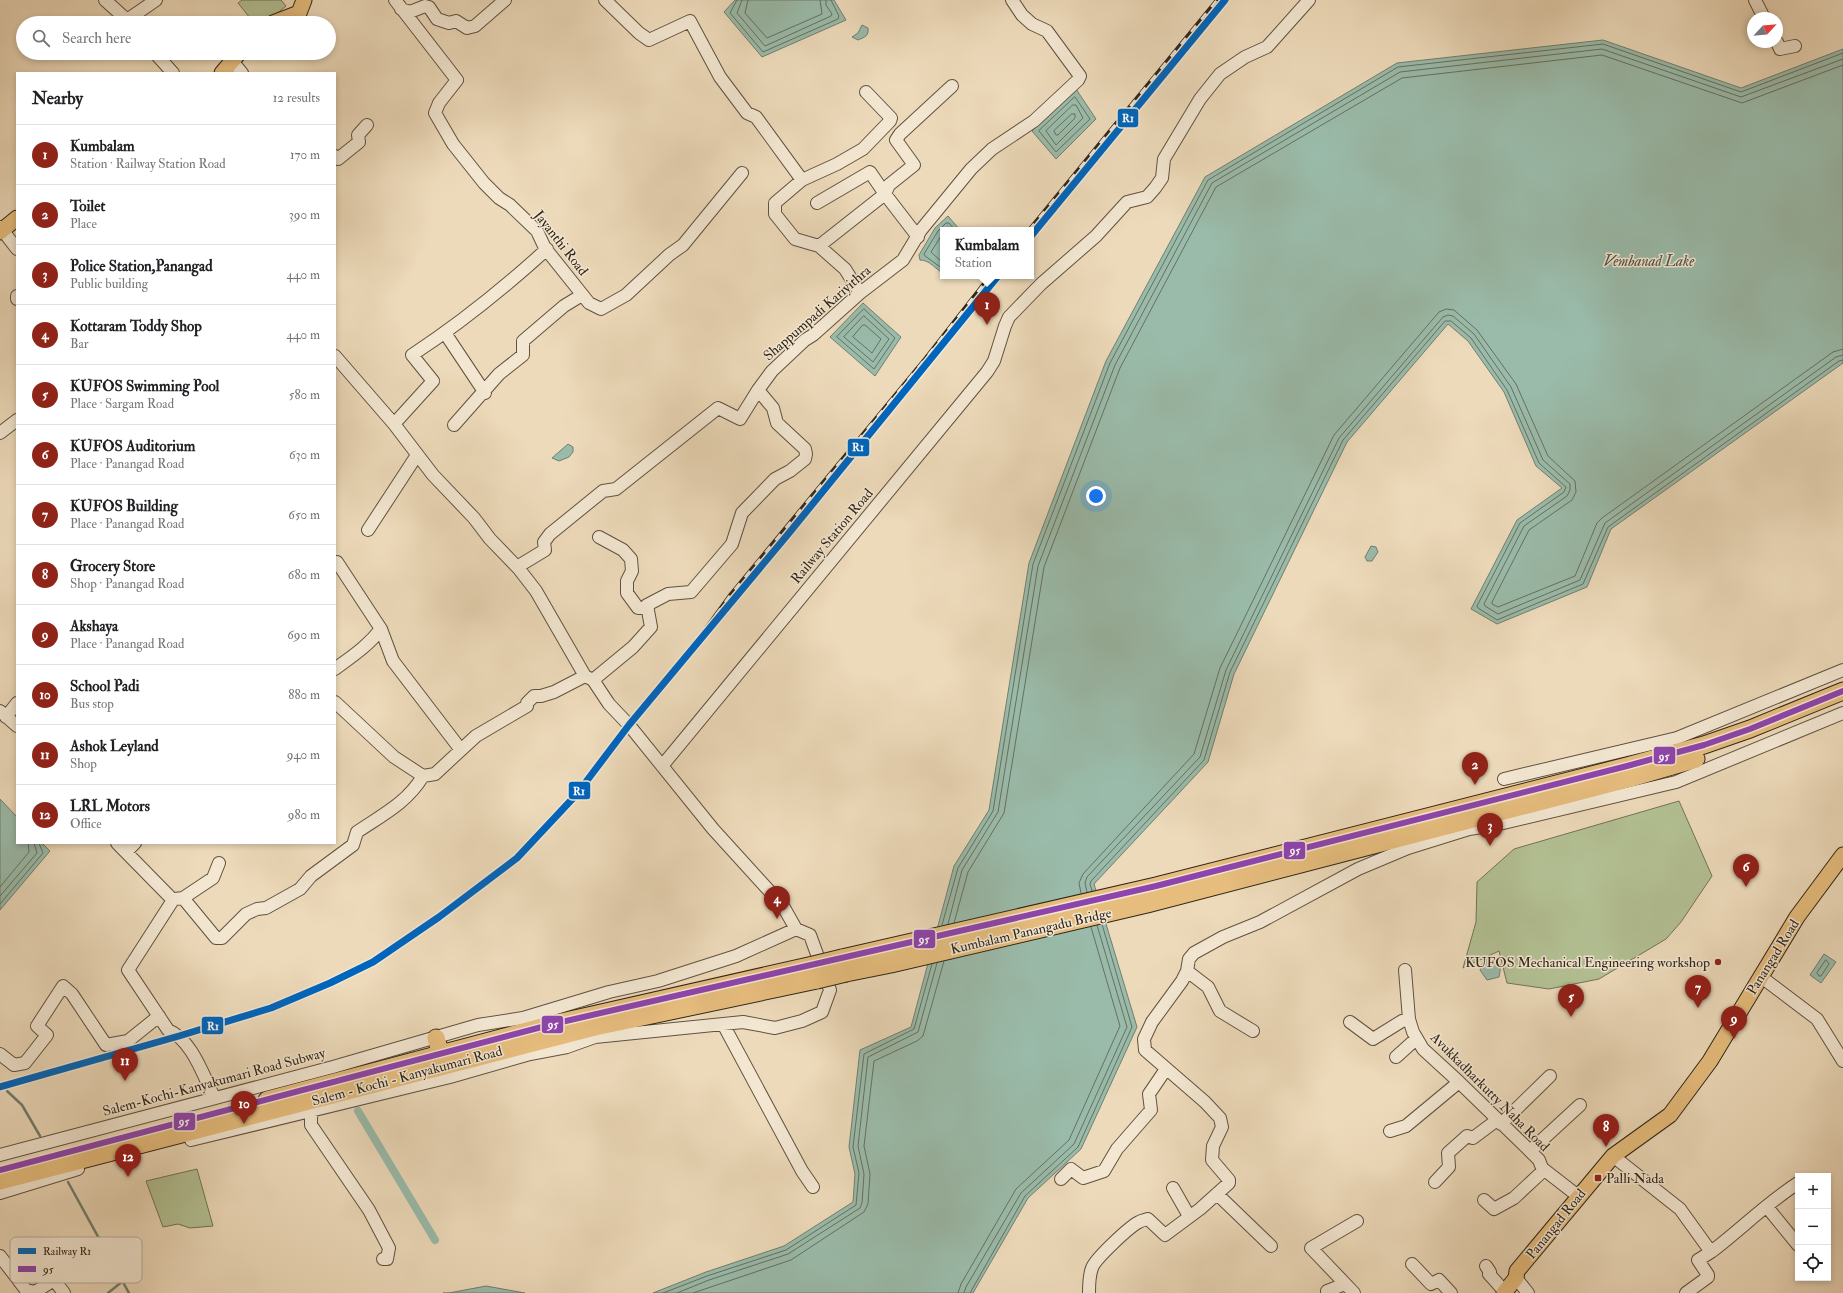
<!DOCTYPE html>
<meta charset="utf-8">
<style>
body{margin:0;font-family:"IM FELL Double Pica",serif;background:#f6f6f6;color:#202124}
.controls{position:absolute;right:12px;bottom:12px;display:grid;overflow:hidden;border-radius:0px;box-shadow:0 2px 6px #0003}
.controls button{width:36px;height:36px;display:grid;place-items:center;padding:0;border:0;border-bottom:1px solid #e0e0e0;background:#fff;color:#202124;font:20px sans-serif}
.compass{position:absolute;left:1747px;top:12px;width:36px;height:36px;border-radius:50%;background:#fff;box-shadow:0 2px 6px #0003;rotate:64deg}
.you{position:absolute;left:1096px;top:496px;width:14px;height:14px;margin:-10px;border:3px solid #fff;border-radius:50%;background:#1a73e8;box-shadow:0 0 0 6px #1a73e833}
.badge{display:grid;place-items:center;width:26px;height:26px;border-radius:50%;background:#8f2418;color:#fff;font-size:13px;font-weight:700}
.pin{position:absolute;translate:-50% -33px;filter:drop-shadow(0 1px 2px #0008)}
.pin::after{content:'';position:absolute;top:21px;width:14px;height:12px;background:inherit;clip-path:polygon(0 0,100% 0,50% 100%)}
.popup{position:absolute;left:940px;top:227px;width:94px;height:52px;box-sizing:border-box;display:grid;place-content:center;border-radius:0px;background:#fff;filter:drop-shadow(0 1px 3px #0005);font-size:13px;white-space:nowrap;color:#757577}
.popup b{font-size:15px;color:#202124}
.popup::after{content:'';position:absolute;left:50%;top:100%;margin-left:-8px;border:8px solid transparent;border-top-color:#fff}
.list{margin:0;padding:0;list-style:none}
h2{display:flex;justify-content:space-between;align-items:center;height:52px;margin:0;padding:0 16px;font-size:17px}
h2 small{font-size:13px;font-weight:400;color:#757577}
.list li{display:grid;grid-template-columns:26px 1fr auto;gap:12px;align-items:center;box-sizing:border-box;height:60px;padding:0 16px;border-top:1px solid #e0e0e0}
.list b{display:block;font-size:15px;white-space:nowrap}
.list p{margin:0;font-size:13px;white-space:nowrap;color:#757577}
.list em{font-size:13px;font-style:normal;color:#757577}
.icon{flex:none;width:22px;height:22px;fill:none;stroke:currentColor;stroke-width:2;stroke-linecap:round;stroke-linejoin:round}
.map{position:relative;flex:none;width:1843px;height:1293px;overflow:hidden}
.search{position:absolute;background:#fff;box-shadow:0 2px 6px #0003;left:16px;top:16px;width:320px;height:44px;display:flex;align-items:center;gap:10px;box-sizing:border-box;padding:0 14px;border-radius:22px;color:#757577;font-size:15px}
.panel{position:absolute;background:#fff;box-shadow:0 2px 6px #0003;left:16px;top:72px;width:320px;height:772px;border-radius:0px}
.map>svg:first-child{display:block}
.green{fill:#b3c194;stroke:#727356}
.water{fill:#9abbaa;stroke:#707f70}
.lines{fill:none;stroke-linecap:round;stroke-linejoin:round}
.shore{stroke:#657062;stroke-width:1}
.stream{stroke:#707f70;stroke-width:2.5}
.canal{stroke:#9abbaa;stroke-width:8}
.minor-casing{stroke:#5f5241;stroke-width:14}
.major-casing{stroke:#302519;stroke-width:17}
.highway-casing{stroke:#302519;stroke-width:19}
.minor{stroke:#f3e7d2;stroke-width:12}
.major{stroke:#e6bd7d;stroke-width:15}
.highway{stroke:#e6bd7d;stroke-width:17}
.rail-casing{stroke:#302519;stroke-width:4}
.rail{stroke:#f3e7d2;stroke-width:2.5;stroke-dasharray:8;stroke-linecap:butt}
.highway-bridge-casing{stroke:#302519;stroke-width:19;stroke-linecap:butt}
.highway-bridge{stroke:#e6bd7d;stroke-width:17}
.bus-1-casing{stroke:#f3e7d2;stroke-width:9}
.bus-1{stroke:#8e44ad;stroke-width:6}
.rail-1-casing{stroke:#f3e7d2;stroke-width:10}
.rail-1{stroke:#0065bd;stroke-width:7}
.poi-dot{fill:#8f2418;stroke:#f3e7d2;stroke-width:1.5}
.labels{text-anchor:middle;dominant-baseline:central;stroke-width:3;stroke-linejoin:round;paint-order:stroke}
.street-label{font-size:14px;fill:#302519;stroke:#f3e7d2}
.poi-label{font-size:14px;fill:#302519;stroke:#f3e7d2;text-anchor:end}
.water-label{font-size:15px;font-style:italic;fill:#505244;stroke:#f3e7d2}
.key{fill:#f3e7d2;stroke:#b8ad9a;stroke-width:1}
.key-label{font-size:11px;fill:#302519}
.line-badge{stroke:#f3e7d2;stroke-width:1.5}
.badge-label{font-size:11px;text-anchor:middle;font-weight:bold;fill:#fff}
</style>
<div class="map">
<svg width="1843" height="1293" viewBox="0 0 1843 1293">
<rect width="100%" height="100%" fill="#eddaba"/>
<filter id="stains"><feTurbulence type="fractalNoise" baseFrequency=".005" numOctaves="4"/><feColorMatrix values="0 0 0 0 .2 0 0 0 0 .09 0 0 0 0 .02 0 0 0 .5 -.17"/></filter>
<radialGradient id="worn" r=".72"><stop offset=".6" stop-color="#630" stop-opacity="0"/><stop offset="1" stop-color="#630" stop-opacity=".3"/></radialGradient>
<!-- green -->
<path class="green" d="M242 0H281L286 6 266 23H254L238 3Z
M1679 801 1712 876 1681 922 1666 939 1599 979 1549 989 1507 983 1499 951 1463 968 1476 922 1477 882 1514 849Z
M197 1169 213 1226 190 1228 178 1224 163 1227 146 1181Z"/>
<!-- water -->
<path class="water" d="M735 0H834L846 20 762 57 724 12Z
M862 25 868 28C869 36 865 37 858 40L852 37 858 33Z
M1603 40 1741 88 1843 49V363L1611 529 1587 587 1497 624 1471 609 1517 520 1562 488 1536 466 1504 392 1468 341 1448 324 1347 442 1234 674 1208 762 1094 884 1137 1027 1081 1149 1028 1198 973 1293H653L706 1272 784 1246 853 1202 855 1174 849 1147 860 1050 911 1027 954 866 989 810 1029 563 1106 361 1205 177 1397 63Z
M1076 89 1096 119 1056 159 1032 131Z
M948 216 960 230H943V273C935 269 930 260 920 260L919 255 935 228Z
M863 303 901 337 875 376 830 337Z
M568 444 573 447V452L569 457 559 461 552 458Z
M1371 546 1376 547 1378 552 1372 561H1367L1365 557Z
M0 799 17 817V843H42L50 851 0 910Z
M1824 954 1836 962 1821 983 1810 975Z
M1484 959H1493L1501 965 1499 977 1487 980 1480 970Z
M486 1286 525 1293H443H449Z"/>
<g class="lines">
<!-- shore -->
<path class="shore" d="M737 0 730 13 763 52 838 19 839 16 831 0
M742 0 737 13 765 46 831 16 832 14 826 5V0
M748 0 745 13 767 38 822 14 820 0
M1075 97 1090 119 1056 152 1039 131Z
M1073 105H1076L1083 118 1056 145 1046 131Z
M1072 114H1075V118L1058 135H1056L1054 131Z
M943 233 931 252 943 263
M943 269 925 256 924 254 938 231 946 223H949L955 230
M864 309 895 338 874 369 837 337Z
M864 316 889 339 873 362 844 337Z
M863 325H865L881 339 872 353 853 337Z
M0 887 29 852 28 843
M1092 891 1090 884 1091 881 1204 760 1230 672 1343 440 1445 321H1451L1471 338 1507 390 1539 463 1566 487 1564 492 1520 523 1477 606 1478 608 1497 620 1583 584 1608 527 1839 361 1843 360
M1087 892 1085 883 1087 877 1200 757 1226 670 1339 438 1443 317 1448 315 1453 316 1474 334 1511 387 1543 460 1570 484V490L1567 496 1524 526 1484 604 1485 606 1498 614 1580 580 1605 523 1836 357 1843 355
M1081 893 1079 883 1083 874 1194 754 1220 668 1334 435 1439 312 1446 309 1454 310 1477 330 1516 384 1548 456 1575 481 1576 492 1572 500 1529 530 1492 602V604L1498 607 1575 576 1597 523 1602 518 1833 352 1843 349
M0 896 37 853 34 843
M0 904 43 853 39 843
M954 923 968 872 1004 813 1044 567 1120 368 1216 187 1402 78 1602 55 1742 103 1843 65
M948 924 962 870 998 812 1038 566 1115 365 1212 183 1400 72 1602 49 1741 97 1843 59
M942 925 958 868 993 811 1033 564 1110 363 1208 180 1398 67 1603 44 1741 92 1843 53
M1826 960 1829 964 1821 976H1819L1817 973Z
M663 1293 707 1276 786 1250 856 1205 859 1173 853 1147 864 1054 914 1029 932 964
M677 1293 709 1280 788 1254 860 1208 862 1203 864 1174 858 1146 868 1057 918 1032 937 963
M693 1293 791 1260 864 1212 868 1204 870 1174 864 1146 874 1061 917 1041 923 1036 944 961
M958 1293 961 1284 1016 1189 1069 1140 1120 1026 1091 927
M964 1293 966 1287 1021 1193 1074 1144 1127 1027 1097 925
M970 1293 1025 1196 1078 1147 1132 1027 1102 924"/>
<!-- stream -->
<path class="stream" d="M7 1091 22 1105 40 1136
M68 1182 129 1293
M108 1293 123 1281"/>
<!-- canal -->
<path class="canal" d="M358 1111 435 1240"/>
<defs>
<path id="minor" d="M105 0 127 20
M395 0 457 80 439 103 435 113 453 144 484 183 499 198 510 205 537 231 545 248 589 303 601 309 626 295 669 255 683 245 742 173
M605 0 639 33 649 40 690 21 720 77 747 113 756 117 802 180 775 203V214L795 239 819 246 845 269 860 293
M1755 0 1764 18
M401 9 410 12 425 6 429 7 437 19 449 23 456 21 467 28 475 26 505 0
M130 23 127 20 156 0
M1777 42 1780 49 1795 46
M155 53 173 73
M232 61 242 73
M335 156 338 159 359 142 358 135 367 125
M802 180 837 164 863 149 890 121 891 118 866 92
M817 203 870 172 885 194 819 246
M0 227 17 249
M918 237 885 194 889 185 914 165 896 140 900 134 952 86
M17 296V299
M445 333 485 393
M335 356 394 424 433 475 474 518 490 539 519 569 536 591 585 676 593 680 609 704 629 725 713 829 783 906 796 929
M394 424 433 381 412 355C461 323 503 289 547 249
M454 425 499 374 523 355V341L564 306 582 295
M0 433 17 420
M368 530 417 455
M599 537 623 550 631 559 632 571 627 581V593L638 608H648
M335 563 337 562 381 629 393 661 461 750
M517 567 545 550 544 542 550 534 603 491 616 489 718 408 740 419 758 390
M335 669C351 657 368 646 381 629
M593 680 633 647 651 627 647 605 668 594 691 592 732 544 742 513 775 479 790 471 805 459 806 454 805 449 777 423 773 408 758 390 772 371 805 340 813 335 860 293 903 260 921 230 971 169 992 149 1034 121 1078 80 1080 76 1047 31 1032 24 1022 15 1012 0
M335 702 394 757 423 776 435 774 476 736 527 706V703L534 696H541L554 692 585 676
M0 711 17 726
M6 717 17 703
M662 766 987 372 994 361 1005 326 1009 317 1041 284 1096 236 1127 202 1147 197 1155 188 1162 178 1164 159 1200 99 1220 74 1245 57 1267 47 1309 0
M1504 779 1677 738 1843 670
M117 843 173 900 128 970 168 1030C192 1040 203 1075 214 1097
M126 852 135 843
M183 898 216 938H222L246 914 257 909 266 908 300 889 311 876 353 845 357 832C382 815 407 803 423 776
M175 899 183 898 213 878 219 863
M1405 970 1409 1019 1413 1032 1423 1049 1459 1082 1528 1149 1539 1160 1542 1168 1578 1196
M1187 971 1208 987 1220 1011 1253 1031
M1760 976 1817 1019 1843 1061
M1350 1022 1373 1039 1402 1021 1409 1019
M723 1024 802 1171 813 1187
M0 1054 14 1065 25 1063 47 1035 37 1026 63 986 72 994 106 1045 128 1041 159 1016
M1396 1057 1416 1039
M311 1111V1125L369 1210 389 1248 387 1259H383
M1501 1124 1550 1076
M1390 1131 1406 1126 1459 1082
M1530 1151 1580 1105
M0 1155 333 1067 478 1025 523 1018 609 992 658 981 736 956 796 929 810 935 830 990 822 1012 802 1021 775 1028 743 1022 595 1037 567 1047 530 1054 450 1077 191 1140
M1613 1156 1680 1209 1711 1252 1698 1260 1708 1275V1277L1686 1293
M1061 1179 1071 1169 1083 1178 1104 1171 1117 1149 1151 1110 1149 1094 1166 1069
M1435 1182 1449 1167 1448 1153 1467 1136 1473 1138 1497 1120
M1173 1188 1189 1216
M0 1193 78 1169
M1217 1194 1271 1246
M1484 1200 1494 1209 1514 1198 1544 1170
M1767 1207 1798 1245
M1711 1252C1740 1230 1767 1203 1798 1183
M0 1256 26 1290 35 1292 54 1280 64 1293
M1412 1264 1431 1284 1439 1280 1451 1293
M1486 1266 1490 1272 1489 1274 1505 1292
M1516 1278 1528 1293
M1327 1291 1345 1284
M1089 1293C1089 1284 1089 1276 1092 1268 1095 1259 1129 1227 1139 1222 1142 1220 1145 1220 1148 1219L1165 1235 1200 1209 1229 1183V1180L1212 1160 1213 1146 1222 1127 1220 1118 1205 1102 1145 1050 1144 1039 1152 1022 1182 981 1187 971 1189 959 1194 953 1223 937 1260 922 1358 869 1408 848 1469 829 1495 825 1676 782 1843 713
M1354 1293 1311 1248 1357 1221"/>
<path id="major" d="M273 23 299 13 304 0
M222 73 239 53
M0 232 17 218
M1504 1293 1516 1278 1517 1271 1613 1156 1670 1115 1710 1061 1797 917 1843 855"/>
<path id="highway" d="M842 958 1156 886 1627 766 1704 745 1750 729 1843 691
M846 973 891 964 1147 904 1631 778 1696 759
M436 1038 441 1055
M267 1100 557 1023 813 965
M0 1181 595 1027 817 980"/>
</defs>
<!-- minor casing -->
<use href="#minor" class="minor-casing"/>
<!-- major casing -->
<use href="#major" class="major-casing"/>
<!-- highway casing -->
<use href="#highway" class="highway-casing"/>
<!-- minor -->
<use href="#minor" class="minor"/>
<!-- major -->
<use href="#major" class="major"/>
<!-- highway -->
<use href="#highway" class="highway"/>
<defs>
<path id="rail" d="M1029 230 1217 0
M678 667 731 594 925 359 990 276"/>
</defs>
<!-- rail casing -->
<use href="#rail" class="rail-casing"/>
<!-- rail -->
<use href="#rail" class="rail"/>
<defs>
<path id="highway-bridge" d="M813 965 842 958
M817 980 846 973"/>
</defs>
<!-- highway-bridge casing -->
<use href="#highway-bridge" class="highway-bridge-casing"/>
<!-- highway-bridge -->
<use href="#highway-bridge" class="highway-bridge"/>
<defs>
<path id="bus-1" d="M0 1170 557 1023 1156 886 1627 766 1704 745 1750 729 1843 691"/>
</defs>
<!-- bus-1 casing -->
<use href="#bus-1" class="bus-1-casing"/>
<!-- bus-1 -->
<use href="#bus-1" class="bus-1"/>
<defs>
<path id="rail-1" d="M1031 236 1225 0
M0 1087 179 1036 271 1008 330 983 373 962 439 917 517 858 576 795 629 725 789 533 998 276"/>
</defs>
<!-- rail-1 casing -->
<use href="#rail-1" class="rail-1-casing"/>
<!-- rail-1 -->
<use href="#rail-1" class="rail-1"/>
</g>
<!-- markers -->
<g class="poi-dot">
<circle cx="1718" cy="962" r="4"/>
<rect x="1594" y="1174" width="8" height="8" rx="2"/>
</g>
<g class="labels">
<!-- street labels -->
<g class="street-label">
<text transform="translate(561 243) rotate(52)">Jayanthi Road</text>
<text transform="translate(817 313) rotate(-41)">Shappumpadi Kariyithra</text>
<text transform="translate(832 536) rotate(-50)">Railway Station Road</text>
<text transform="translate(1031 931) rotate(-13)">Kumbalam Panangadu Bridge</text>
<text transform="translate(1773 957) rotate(-58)">Panangad Road</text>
<text transform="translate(407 1076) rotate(-15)">Salem - Kochi - Kanyakumari Road</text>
<text transform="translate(214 1082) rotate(-15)">Salem-Kochi-Kanyakumari Road Subway</text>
<text transform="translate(1490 1092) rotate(45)">Avukkadharkutty Naha Road</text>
<text transform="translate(1556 1224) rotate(-51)">Panangad Road</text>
</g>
<!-- poi labels -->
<g class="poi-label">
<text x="1710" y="962">KUFOS Mechanical Engineering workshop</text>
<text x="1606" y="1178" text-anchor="start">Palli Nada</text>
</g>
<!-- water labels -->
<g class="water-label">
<text x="1649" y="261">Vembanad Lake</text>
</g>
</g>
<!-- legend -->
<rect x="10" y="1237" width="132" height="46" rx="6" class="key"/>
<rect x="18" y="1248" width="18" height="6" fill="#0065bd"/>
<rect x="18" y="1266" width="18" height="6" fill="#8e44ad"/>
<g class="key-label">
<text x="43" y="1255">Railway R1</text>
<text x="43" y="1273">95</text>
</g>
<g class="line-badge">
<rect x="1117" y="108" width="22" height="20" rx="4" fill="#0065bd"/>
<rect x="847" y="438" width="23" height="19" rx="4" fill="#0065bd"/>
<rect x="1653" y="746" width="23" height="19" rx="4" fill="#8e44ad"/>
<rect x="568" y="781" width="23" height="19" rx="4" fill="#0065bd"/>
<rect x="1283" y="841" width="23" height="19" rx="4" fill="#8e44ad"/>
<rect x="913" y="929" width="23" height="20" rx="4" fill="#8e44ad"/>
<rect x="541" y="1015" width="23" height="19" rx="4" fill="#8e44ad"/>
<rect x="201" y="1016" width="23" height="19" rx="4" fill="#0065bd"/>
<rect x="173" y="1112" width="23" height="19" rx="4" fill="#8e44ad"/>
</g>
<g class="badge-label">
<text x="1128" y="122">R1</text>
<text x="858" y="451">R1</text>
<text x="1664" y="760">95</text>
<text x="579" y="795">R1</text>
<text x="1295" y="854">95</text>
<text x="924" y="943">95</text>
<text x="553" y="1028">95</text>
<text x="213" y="1030">R1</text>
<text x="184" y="1125">95</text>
</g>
<rect width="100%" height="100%" filter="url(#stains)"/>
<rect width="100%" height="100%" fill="url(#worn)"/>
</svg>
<div class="controls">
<button>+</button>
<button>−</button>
<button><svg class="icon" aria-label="locate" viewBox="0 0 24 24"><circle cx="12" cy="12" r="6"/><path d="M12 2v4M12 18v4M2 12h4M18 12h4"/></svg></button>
</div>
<svg class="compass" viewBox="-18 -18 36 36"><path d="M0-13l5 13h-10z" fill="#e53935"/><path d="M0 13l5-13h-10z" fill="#757577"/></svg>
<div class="you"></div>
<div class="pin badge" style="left:987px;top:325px">1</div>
<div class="popup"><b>Kumbalam</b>Station</div>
<div class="pin badge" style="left:1475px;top:785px">2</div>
<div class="pin badge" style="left:1490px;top:846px">3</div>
<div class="pin badge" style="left:777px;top:919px">4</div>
<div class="pin badge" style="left:1571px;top:1017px">5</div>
<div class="pin badge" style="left:1746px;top:887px">6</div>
<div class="pin badge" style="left:1698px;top:1008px">7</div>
<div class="pin badge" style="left:1606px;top:1147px">8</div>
<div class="pin badge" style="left:1734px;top:1039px">9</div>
<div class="pin badge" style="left:244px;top:1124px">10</div>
<div class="pin badge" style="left:125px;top:1081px">11</div>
<div class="pin badge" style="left:128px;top:1177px">12</div>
<div class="search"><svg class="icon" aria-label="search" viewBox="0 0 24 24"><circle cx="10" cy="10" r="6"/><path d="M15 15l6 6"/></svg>Search here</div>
<section class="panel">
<h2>Nearby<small>12 results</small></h2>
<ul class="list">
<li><span class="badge">1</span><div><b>Kumbalam</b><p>Station · Railway Station Road</p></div><em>170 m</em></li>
<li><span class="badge">2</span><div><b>Toilet</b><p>Place</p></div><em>390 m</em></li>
<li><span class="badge">3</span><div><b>Police Station,Panangad</b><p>Public building</p></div><em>440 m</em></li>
<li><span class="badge">4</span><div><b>Kottaram Toddy Shop</b><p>Bar</p></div><em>440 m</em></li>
<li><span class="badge">5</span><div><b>KUFOS Swimming Pool</b><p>Place · Sargam Road</p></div><em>580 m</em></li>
<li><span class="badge">6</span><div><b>KUFOS Auditorium</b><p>Place · Panangad Road</p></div><em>630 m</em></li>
<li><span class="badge">7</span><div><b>KUFOS Building</b><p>Place · Panangad Road</p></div><em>650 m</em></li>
<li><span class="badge">8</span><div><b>Grocery Store</b><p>Shop · Panangad Road</p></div><em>680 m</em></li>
<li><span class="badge">9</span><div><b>Akshaya</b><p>Place · Panangad Road</p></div><em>690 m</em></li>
<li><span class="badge">10</span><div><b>School Padi</b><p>Bus stop</p></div><em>880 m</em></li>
<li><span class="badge">11</span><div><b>Ashok Leyland</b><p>Shop</p></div><em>940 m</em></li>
<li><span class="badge">12</span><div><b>LRL Motors</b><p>Office</p></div><em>980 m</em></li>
</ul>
</section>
</div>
